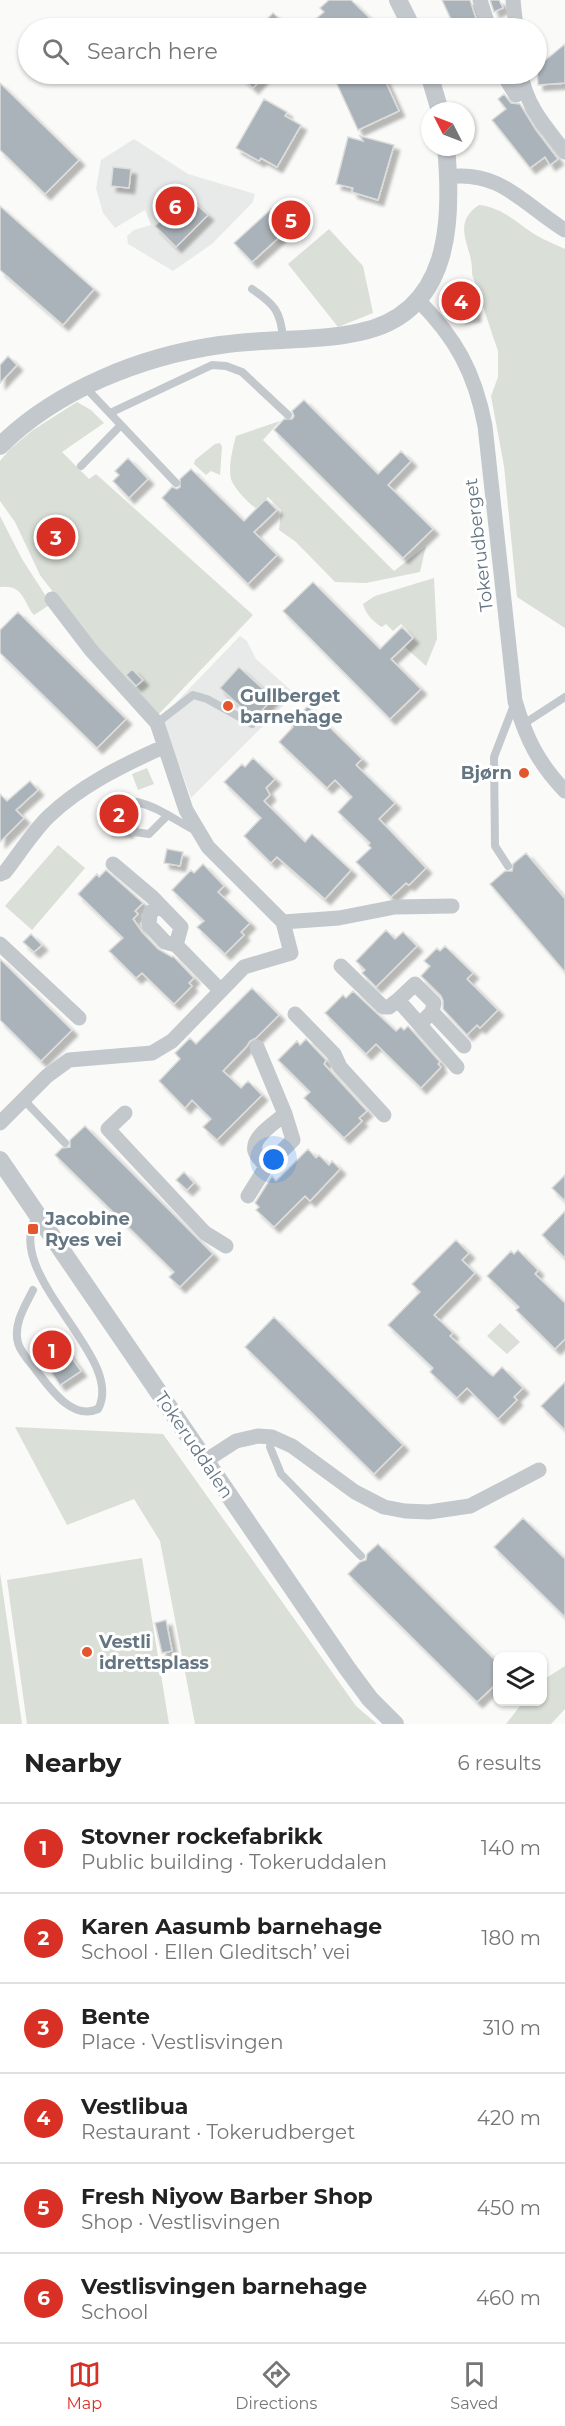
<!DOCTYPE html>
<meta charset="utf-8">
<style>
body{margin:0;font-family:Montserrat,sans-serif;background:#f6f6f6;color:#222}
.controls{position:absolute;right:18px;bottom:18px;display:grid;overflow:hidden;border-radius:12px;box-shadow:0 2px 4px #0004}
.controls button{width:54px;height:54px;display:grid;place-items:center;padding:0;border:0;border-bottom:2px solid #e0e0e0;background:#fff;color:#222;font:30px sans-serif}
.compass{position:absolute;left:421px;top:102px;width:54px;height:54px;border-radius:50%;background:#fff;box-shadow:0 2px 4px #0004;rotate:312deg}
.you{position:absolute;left:274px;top:1160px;width:21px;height:21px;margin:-15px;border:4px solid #fff;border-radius:50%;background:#1a73e8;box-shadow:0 0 0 9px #1a73e833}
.badge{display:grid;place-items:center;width:39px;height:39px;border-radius:50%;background:#d93025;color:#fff;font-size:20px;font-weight:700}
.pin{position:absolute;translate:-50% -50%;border:3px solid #fff;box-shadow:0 2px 6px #0006}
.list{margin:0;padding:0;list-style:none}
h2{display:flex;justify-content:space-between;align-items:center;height:78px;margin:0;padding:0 24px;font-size:26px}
h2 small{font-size:20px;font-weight:400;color:#767676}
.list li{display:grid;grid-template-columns:39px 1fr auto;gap:18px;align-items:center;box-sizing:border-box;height:90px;padding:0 24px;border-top:2px solid #e0e0e0}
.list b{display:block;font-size:22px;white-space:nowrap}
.list p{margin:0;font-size:20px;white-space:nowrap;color:#767676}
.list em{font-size:20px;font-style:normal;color:#767676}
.icon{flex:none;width:33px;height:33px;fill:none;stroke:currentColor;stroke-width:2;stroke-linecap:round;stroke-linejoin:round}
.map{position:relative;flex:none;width:565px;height:1724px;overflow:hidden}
.search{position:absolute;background:#fff;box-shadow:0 2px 4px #0004;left:18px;right:18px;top:18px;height:66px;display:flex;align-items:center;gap:15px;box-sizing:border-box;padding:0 21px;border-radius:33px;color:#767676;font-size:22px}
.sheet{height:618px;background:#fff}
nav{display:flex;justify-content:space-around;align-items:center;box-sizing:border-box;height:84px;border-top:2px solid #e0e0e0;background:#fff;font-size:16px;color:#767676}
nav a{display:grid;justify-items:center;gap:3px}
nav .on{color:#d93025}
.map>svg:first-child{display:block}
.built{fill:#e8e9e9}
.green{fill:#dadfd7}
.building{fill:#aab3b9;stroke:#dcdcda;stroke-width:1.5;filter:url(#shadow)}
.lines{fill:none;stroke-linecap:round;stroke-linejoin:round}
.service{stroke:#c3c8cc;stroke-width:8}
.minor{stroke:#c3c8cc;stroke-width:15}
.tertiary{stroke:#c3c8cc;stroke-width:18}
.poi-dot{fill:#e4572e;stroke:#fff;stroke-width:2}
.labels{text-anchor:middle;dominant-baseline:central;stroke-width:6;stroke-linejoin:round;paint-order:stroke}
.street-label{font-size:18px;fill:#657683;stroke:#fff}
.poi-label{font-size:18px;font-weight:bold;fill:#657683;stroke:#fff;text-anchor:start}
</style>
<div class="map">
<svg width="565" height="1724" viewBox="0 0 565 1724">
<defs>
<filter id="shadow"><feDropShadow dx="5.5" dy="5.5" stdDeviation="1.5" flood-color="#0004"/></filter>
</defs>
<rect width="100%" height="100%" fill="#fafaf8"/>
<!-- built -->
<path class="built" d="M134 139 188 174 255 194 253 202 212 244 173 271 128 244 127 236 134 230 151 225 145 210 115 228 103 213 96 188 101 160Z
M240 636 247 641 256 659 295 694 191 798 162 717Z"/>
<!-- green -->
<path class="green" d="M479 205C501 207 516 222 534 234 544 240 555 244 565 249V628L517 597 504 466 491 396 498 377V351L472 274C474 247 449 225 479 205Z
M329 229 363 266 373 313 338 327 288 264Z
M77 402 91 410 104 423 62 452 89 479 96 474 253 615 158 715 75 621 40 575 15 522 0 501V461L10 449 33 430Z
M280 421 263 440 394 571 426 546 420 572 366 583 335 582 296 542 279 530 281 510 268 497 256 508C248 503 234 488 231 479 228 467 233 447 236 436Z
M220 443 222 447 220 475 211 471 206 475 194 464 195 460 215 444Z
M0 516 22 559 51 604 34 615C23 602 24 584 0 587Z
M434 578 437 639 426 666 405 647 414 637 401 624 393 631 386 624 382 627C373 622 365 613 363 604L375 596Z
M147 768 154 784 138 790 132 774Z
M58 845 85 868 32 930 5 906Z
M500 1323 520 1342 507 1354 487 1336Z
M15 1427 163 1434 356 1706 377 1724H195L160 1541 134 1499 67 1525Z
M142 1558 169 1724H27L7 1580Z
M0 1573 3 1593 22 1724H0Z
M565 1666V1709L551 1724H506L523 1702H542L543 1680Z"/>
<!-- building -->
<path class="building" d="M329 0H351L380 28H341L331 19 321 28H305L324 12 320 8Z
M442 0H470L479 28H455Z
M490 0H499L503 8 494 12Z
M273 13 290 28H258Z
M565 44V83L538 85 537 67Z
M238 74H266L253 88Z
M357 74H382L399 111 358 130 336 82Z
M0 83 79 160 45 194 0 150Z
M504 94 511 103 520 104 536 130 558 159 550 165 545 157 530 168 492 120 506 109 498 99Z
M264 99 287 112 285 116 301 125 277 167 261 158 259 161 236 148Z
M360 136 394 145 378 200 352 192 353 188 336 184 348 137 363 141Z
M113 167 131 169 129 188 111 186Z
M177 187 208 215 176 247 155 226 178 204 169 195Z
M279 202 297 221 252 262 234 243Z
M0 206 94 289 63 325 0 270Z
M473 289 475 316 459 318 457 290Z
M8 356 17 365 0 383V365Z
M304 400 378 474 401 451 411 461 388 485 433 529 403 558 274 430 284 419H292L294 416 292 411Z
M128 458 148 479 129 498 113 481 119 475 115 471Z
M191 469 244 521 266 499 277 510 254 532 277 555 248 584 162 498 172 487 177 489 180 487V479Z
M313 582 380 649 402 627 413 638 391 659 421 689 390 719 283 611Z
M18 612 126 719 97 748 0 653V630Z
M239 667 273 698 254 719 220 688Z
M132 669 143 680 136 686 126 675Z
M308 706 362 759 356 765 395 803 379 819 426 868 409 885 406 883 391 897 356 862 371 848 368 845 370 843 338 812 352 797 335 780 327 788 279 742 293 727 287 720 295 711 299 715Z
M253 758 275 779 266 788 270 795 264 801 305 842 312 834 351 870 325 899 277 857 271 863 244 836 261 818 224 782 242 764 245 767Z
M30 781 38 790 16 810 24 818 0 842V794L7 801Z
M109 796 131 798 128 832 107 831Z
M167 849 183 852 180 866 164 863Z
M526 853 565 899V972L490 884 505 871H512L513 864Z
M203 864 224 886 218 892 250 923 241 932 244 935 225 954 197 927 204 921 172 890 191 870 194 873Z
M106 870 143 903 135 911 138 914 133 919 142 932 158 949 172 957 173 956 194 978 189 983 192 986 174 1004 142 973 136 978 109 951 123 938 78 894 97 874 99 877Z
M386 930 395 939 403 932 417 946 376 987 362 973 365 970 356 961Z
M31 934 42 945 34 952 23 942Z
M445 946 473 973 467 979 498 1010 480 1028 477 1025 467 1035 443 1009V1001L441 996 421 976 430 966 424 961 437 948 440 951Z
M0 959 72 1030 41 1061 0 1020Z
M252 988 279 1015 256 1038 250 1041 247 1046 223 1071 241 1088 248 1081 262 1095 217 1140 203 1127 211 1119 192 1100 185 1108 159 1081 180 1059 175 1053 190 1038 196 1044Z
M353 991 396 1031 401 1027 404 1030 408 1026 440 1062 438 1064 441 1067 421 1088 376 1044 366 1054 325 1013 343 995 346 998Z
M306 1039 326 1060 324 1064 367 1111 359 1118 362 1121 344 1138 304 1098 310 1092 278 1060 297 1041 300 1045Z
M85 1126 213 1254 180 1287 169 1277 174 1272 55 1155 62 1148 70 1147V1140Z
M308 1149 316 1158 319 1155 329 1165 332 1161 340 1169 310 1201 305 1196 274 1227 256 1210 259 1207 255 1203 272 1176 276 1181Z
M184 1172 194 1183 187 1190 176 1180Z
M565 1175V1201L552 1188Z
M565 1211V1258L542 1235Z
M456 1240 469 1253 462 1260 475 1273 434 1315 453 1333 450 1336 490 1374 493 1376 502 1367 523 1388 514 1397 517 1400 498 1419 467 1388 457 1398 430 1372 433 1368 388 1325 420 1292 412 1284Z
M518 1250 538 1270 535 1274 565 1303V1339L555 1349 516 1310 519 1307 487 1276 511 1251 514 1254Z
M274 1317 403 1445 374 1474 245 1347Z
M54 1333 81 1371 60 1385 34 1347Z
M565 1382V1430L541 1406Z
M523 1518 565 1559V1617L494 1547Z
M378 1544 498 1663V1682L477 1702 348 1574 360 1562 366 1560 367 1554Z
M166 1620 172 1651 162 1653 155 1623Z"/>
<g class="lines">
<!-- service -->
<path class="service" d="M252 289C274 304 281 311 283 339
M86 388 176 483
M110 413 212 365 226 366 242 372 288 415
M81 466 121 425
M157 723 193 695 207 699 252 724
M522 725 565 697
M168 815 149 834 134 832 137 802C158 807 175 820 194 830
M508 866 495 846 494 757 514 705
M23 1099 65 1143
M33 1290C25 1306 13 1324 18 1343 21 1353 30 1362 36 1370 50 1388 72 1421 98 1409 127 1357 0 1275 37 1215
M272 1437 270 1447 281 1474 361 1556"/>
<!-- minor -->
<path class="minor" d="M480 0 489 28
M513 0 516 28
M509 74 508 82 516 95
M521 74C526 106 546 127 565 152
M447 177C500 169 524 205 565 230
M418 300C456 338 475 373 485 426L515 701C526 738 538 763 565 791
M52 599 91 650 157 723 186 810 208 847 283 922 339 918 395 907 452 906
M113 864 152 897 181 927 176 945
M0 874 5 872C19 854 32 833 48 817 80 786 123 765 163 747
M159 906 150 913 149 925 165 942 176 945 221 991
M0 944 79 1018
M341 966 383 1007H389L398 1000 457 1067
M398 1000 415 984 434 1003 432 1012 420 1024
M432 1012 464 1046
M295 1014 334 1054 340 1067 384 1115
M125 1113 108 1129 205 1233 226 1246
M0 1123 47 1076 69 1060 152 1053 172 1041 244 967 291 953 283 922
M266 1167C263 1162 256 1156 255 1151 251 1137 276 1122 285 1114
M248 1196 266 1167 293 1140 285 1114 257 1047
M205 1461 236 1441 258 1436 272 1437 292 1446 355 1492 384 1507 405 1511 429 1512 470 1506 539 1470"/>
<!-- tertiary -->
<path class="tertiary" d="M398 0 412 28
M429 74 440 111
M0 446C56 390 142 356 220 345 266 338 315 342 360 332 451 313 453 221 446 147
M0 1160 347 1668 370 1699 395 1724"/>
</g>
<!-- markers -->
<g class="poi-dot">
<circle cx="228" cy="706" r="6"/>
<circle cx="524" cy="773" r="6"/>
<rect x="27" y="1223" width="12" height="12" rx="3"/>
<circle cx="87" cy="1652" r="6"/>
</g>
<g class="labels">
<!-- street labels -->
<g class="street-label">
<text transform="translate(479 545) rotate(-97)">Tokerudberget</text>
<text transform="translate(194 1445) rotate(56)">Tokeruddalen</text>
</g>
<!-- poi labels -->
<g class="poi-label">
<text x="240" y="696">Gullberget<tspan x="240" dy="21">barnehage</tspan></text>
<text x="512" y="773" text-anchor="end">Bjørn</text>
<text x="45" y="1219">Jacobine<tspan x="45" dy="21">Ryes vei</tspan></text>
<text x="99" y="1642">Vestli<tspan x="99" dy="21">idrettsplass</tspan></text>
</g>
</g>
</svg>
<div class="controls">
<button><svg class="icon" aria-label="layers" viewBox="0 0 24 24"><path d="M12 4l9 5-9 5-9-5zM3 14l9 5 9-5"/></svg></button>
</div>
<svg class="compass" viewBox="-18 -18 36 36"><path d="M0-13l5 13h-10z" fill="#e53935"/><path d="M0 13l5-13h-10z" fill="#767676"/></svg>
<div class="you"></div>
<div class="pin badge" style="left:52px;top:1350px">1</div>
<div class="pin badge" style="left:119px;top:814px">2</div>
<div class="pin badge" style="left:56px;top:537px">3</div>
<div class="pin badge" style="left:461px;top:301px">4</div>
<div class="pin badge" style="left:291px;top:220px">5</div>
<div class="pin badge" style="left:175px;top:206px">6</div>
<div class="search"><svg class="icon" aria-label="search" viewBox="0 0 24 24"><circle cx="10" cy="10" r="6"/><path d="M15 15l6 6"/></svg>Search here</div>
</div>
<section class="sheet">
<h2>Nearby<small>6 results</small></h2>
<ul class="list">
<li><span class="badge">1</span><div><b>Stovner rockefabrikk</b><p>Public building · Tokeruddalen</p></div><em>140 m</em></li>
<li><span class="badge">2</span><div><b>Karen Aasumb barnehage</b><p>School · Ellen Gleditsch’ vei</p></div><em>180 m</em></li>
<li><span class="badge">3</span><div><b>Bente</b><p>Place · Vestlisvingen</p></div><em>310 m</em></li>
<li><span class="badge">4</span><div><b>Vestlibua</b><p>Restaurant · Tokerudberget</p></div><em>420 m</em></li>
<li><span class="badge">5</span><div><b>Fresh Niyow Barber Shop</b><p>Shop · Vestlisvingen</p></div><em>450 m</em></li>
<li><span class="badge">6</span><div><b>Vestlisvingen barnehage</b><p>School</p></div><em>460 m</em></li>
</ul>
</section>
<nav>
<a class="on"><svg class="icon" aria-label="map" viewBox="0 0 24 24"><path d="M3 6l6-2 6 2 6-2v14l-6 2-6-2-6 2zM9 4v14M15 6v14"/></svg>Map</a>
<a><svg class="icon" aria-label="directions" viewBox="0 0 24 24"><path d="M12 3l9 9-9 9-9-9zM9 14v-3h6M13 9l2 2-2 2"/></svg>Directions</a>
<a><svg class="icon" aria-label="saved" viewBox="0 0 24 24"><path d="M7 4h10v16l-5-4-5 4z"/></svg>Saved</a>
</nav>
